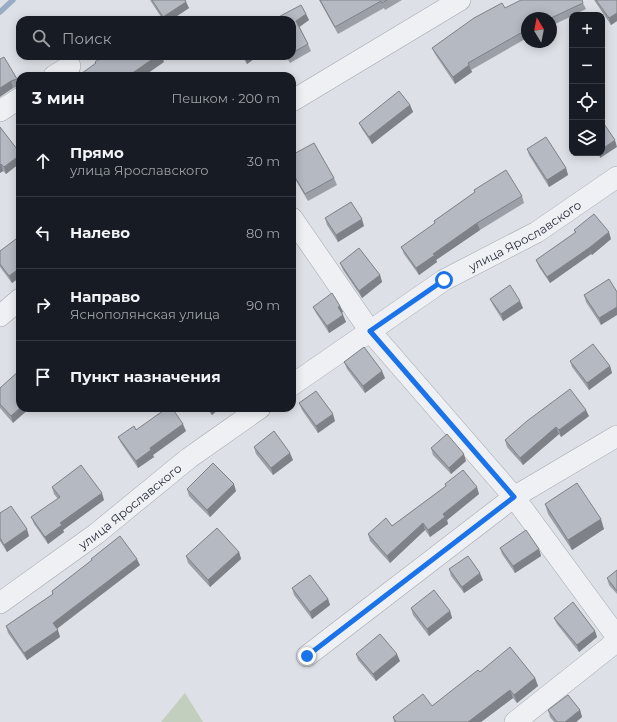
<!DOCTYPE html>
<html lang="ru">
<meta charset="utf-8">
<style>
body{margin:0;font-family:Montserrat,sans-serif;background:#20242c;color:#f1f3f6}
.controls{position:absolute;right:12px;top:12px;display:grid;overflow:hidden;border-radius:8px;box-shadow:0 2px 10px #0003}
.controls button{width:36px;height:36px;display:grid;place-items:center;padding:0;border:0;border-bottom:1px solid #363941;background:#171b24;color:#f1f3f6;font:20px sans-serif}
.compass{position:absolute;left:521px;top:12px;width:36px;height:36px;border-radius:50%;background:#171b24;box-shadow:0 2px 10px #0003;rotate:350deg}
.stop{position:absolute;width:12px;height:12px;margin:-9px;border:3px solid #1a73e8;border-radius:50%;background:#fff}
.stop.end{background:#1a73e8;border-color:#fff;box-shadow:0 1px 4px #0008}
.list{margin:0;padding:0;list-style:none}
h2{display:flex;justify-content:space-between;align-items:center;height:52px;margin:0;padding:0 16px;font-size:17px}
h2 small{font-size:13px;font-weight:400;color:#9ea1a6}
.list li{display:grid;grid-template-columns:26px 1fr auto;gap:12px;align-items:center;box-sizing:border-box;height:72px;padding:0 16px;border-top:1px solid #363941}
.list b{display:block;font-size:15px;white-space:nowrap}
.list p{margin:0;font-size:13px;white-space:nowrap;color:#9ea1a6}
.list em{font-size:13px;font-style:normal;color:#9ea1a6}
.icon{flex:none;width:22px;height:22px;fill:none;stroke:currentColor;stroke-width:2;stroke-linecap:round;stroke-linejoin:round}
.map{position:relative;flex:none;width:617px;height:722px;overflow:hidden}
.search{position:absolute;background:#171b24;box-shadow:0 2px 10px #0003;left:16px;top:16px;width:280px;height:44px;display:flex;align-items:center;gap:10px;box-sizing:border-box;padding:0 14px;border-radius:12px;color:#9ea1a6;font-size:15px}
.panel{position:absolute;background:#171b24;box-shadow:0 2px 10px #0003;left:16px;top:72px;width:280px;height:340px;border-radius:12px}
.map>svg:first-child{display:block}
.green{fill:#c2cfbe}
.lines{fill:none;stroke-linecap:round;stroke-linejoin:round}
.stream{stroke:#99acc4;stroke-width:5.5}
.minor-casing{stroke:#a3a7af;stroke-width:22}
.minor{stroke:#eff0f4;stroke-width:21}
.wall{fill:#9b9fa7}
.shaded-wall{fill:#7e8288}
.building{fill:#b4b9c2;stroke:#7e8288}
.route{stroke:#1a73e8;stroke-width:5}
.labels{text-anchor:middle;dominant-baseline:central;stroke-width:3;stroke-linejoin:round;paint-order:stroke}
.street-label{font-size:12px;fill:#272d3b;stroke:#eceff4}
</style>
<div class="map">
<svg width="617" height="722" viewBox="0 0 617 722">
<rect width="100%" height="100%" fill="#dde0e6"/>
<!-- green -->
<path class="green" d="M185 693 203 722H161Z"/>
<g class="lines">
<!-- stream -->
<path class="stream" d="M0 12 13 0"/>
<defs>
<g id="minor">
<path d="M54 76 70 66"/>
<path d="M292 101 460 0"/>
<path d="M0 111 20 98"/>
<path d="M292 218 370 331 514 497 617 637"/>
<path d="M0 316 20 299"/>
<path id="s1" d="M292 385 444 280 537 232 617 177"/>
<path id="s2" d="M0 603 96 534 189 458 260 408"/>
<path d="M307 656 514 497 617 436"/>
<path d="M515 722 617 641"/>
</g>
</defs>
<!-- minor casing -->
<use href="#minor" class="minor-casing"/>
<!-- minor -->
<use href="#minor" class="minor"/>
</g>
<!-- wall -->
<path class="wall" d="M150 0H185L189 8 171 20H163Z
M319 0H402L385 10 384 8 338 34Z
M594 0H617V21L611 25Z
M583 3 586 9 574 15H572V16L551 26V18H527V38L471 70 472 72 455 84 435 54 432 48 505 8Z
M306 14 309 20 299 27 308 44 311 51 290 63 286 56H292V20Z
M242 56H258L247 64Z
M0 59 17 79 20 86 13 88Z
M410 105 413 112 372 144 362 129 359 123Z
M0 127 20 153V163L6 174 3 171 0 173Z
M527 149 566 168 568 175 549 187 529 155Z
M292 155 334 178 337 185 308 201 292 174Z
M474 190 522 196 524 203 480 230 436 260 437 262 419 275 404 254 401 247 435 224 434 221 475 193Z
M325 218 364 226 338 242 327 225Z
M574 230 611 239 592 255 591 254 550 283 539 267 536 260 575 233Z
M20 236V277L12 283 0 267V251Z
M340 263 380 275 382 282 362 298 343 270Z
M609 279 601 325 586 302 584 295Z
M490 299 523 308 503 321 493 305Z
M340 306 343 312 342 313 346 322 329 333 316 313 313 307Z
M570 361 610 366 612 373 589 390 572 367Z
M344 362 385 378 365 393 347 369Z
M20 370 13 423 0 408V388Z
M299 403 335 421 318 433 302 410Z
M206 408H220L212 415Z
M589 416 561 437 559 434 523 465 507 447 505 440Z
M136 430 186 431 153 455 154 457 138 468 121 443 118 437Z
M254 447 293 460 273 475 256 454Z
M431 448 466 461 451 474 433 455Z
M445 484 479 494 447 520 448 524 430 537 425 530 390 563 370 541 368 534 392 526 446 486Z
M52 487 104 500 63 530 64 532 48 544 34 524 31 517 58 499 54 494Z
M187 489 236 491 210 517 189 496Z
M545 504 604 529 572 550 548 514Z
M0 513 29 536 7 552 0 541Z
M500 548 539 549 541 556 515 573 502 554Z
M239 552 241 559 210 587 188 563 186 556Z
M91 559 140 565 57 629 60 637 27 660 8 633 6 626 53 594 52 591 92 561Z
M449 569 483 580 464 593 451 576Z
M617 570V594L609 585 607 578Z
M292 588 328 599 330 605 312 619 294 595Z
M411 608 450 611 452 618 429 636 413 615Z
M554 618 595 631 597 637 579 652 557 624Z
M356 654 400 661 376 681 358 660Z
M480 672 535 678 538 686 517 703 513 698 481 722H394L393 717 432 706Z
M548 710H580L582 717 576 722H554L550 717Z"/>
<!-- shaded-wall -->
<path class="shaded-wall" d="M186 2 189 8 171 20H164L163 17Z
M617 13V21L611 25 609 18Z
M306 14 309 20 298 28 296 21Z
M157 56H162L164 62 144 76H128Z
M246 56H258L247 64 245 57Z
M469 65 472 72 455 84 453 77Z
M11 81 13 88 0 97V88Z
M410 105 413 112 372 144 369 137Z
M615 140 617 147 600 158 599 153H602V149Z
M20 155V163L6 174 4 167Z
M1 164 3 171 0 173V165Z
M566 168 568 175 549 187 547 180Z
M362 219 364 226 338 242 336 235Z
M477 223 480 230 436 260 437 262 419 275 416 268 433 254Z
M609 232 611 239 592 255 589 248Z
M589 248 591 254 550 283 547 277Z
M20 268V277L12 283 9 276Z
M380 275 382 282 362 298 359 291Z
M520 301 523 308 503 321 501 314Z
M340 306 343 312 340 314 338 307Z
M617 307V315L601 325 599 318Z
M343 315 346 322 329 333 327 326Z
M610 366 612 373 589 390 587 383Z
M382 371 385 378 365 393 363 386Z
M20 408H30L13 423 11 416Z
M209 408H220L212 415Z
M586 410 589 416 561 437 559 430Z
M333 414 335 421 318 433 316 426Z
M183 424 186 431 153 455 154 457 138 468 136 461 150 448Z
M556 427 559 434 523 465 520 458Z
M290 453 293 460 273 475 271 468Z
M464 454 466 461 451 474 449 468Z
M234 484 236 491 210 517 207 510Z
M477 487 479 494 447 520 448 524 430 537 428 530 443 514Z
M102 493 104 500 63 530 64 532 48 544 45 537 60 523Z
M601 519 604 529 572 550 568 540Z
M423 523 425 530 390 563 387 556Z
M27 529 29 536 7 552 4 545Z
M539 549 541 556 515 573 513 566Z
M239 552 241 559 210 587 208 580Z
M137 559 140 565 55 630 53 623Z
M480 573 483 580 464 593 462 587Z
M328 599 330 605 312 619 310 612Z
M450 611 452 618 429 636 427 629Z
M58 630 60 637 27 660 24 653Z
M595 631 597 637 579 652 577 645Z
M397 654 400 661 376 681 373 674Z
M535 678 538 686 517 703 514 695Z
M510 690 513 698 481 722H468Z
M580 710 582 717 576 722H565Z"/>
<!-- building -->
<path class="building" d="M152 0H185L186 2 163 17Z
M320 0H387L382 3 381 1 335 27Z
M521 0H582L583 3 551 18H527V30L519 34 468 63 469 65 453 77 432 48 474 18 502 3 505 8Z
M596 0H617V13L609 18Z
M301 5 306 14 296 21 308 44 292 53V20H273Z
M242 16 245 20H237Z
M104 56H157L128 76H78L96 63 95 62Z
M4 57 17 79 11 81 0 88V59Z
M219 73 221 76H214Z
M399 91 410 105 369 137 359 123Z
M602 121 615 140 602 149Z
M0 127 20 153V155L4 167 1 164 0 165Z
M546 137 566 168 547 180 527 149Z
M314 143 334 178 305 194 292 172V155Z
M506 170 522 196 477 223 433 254 435 255 416 268 401 247 435 223 434 221 475 192 474 190Z
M351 202 362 219 336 235 325 218Z
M594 214 609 232 589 248 547 277 536 260 576 232 574 230Z
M20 236V268L9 276 0 264V251Z
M359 248 380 275 359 291 340 263Z
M609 279 617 292V307L599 318 584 295Z
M510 285 520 301 501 314 490 299Z
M332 293 340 306 338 307 343 315 327 326 313 307Z
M593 344 610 366 587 383 570 361Z
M364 347 382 371 363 386 344 362Z
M20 370V408L11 416 0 404V388Z
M570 389 586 410 559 430 556 427 520 458 505 440 527 421Z
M316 391 333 414 316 426 299 403Z
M167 408H172L183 424 150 448 151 450 136 461 118 437 134 426 136 430Z
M274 431 290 453 271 468 254 447Z
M447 434 464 454 449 468 431 448Z
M213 463 234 484 207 510 187 489Z
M81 465 102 493 60 523 62 525 45 537 31 517 60 497 52 487Z
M463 470 477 487 443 514 445 517 428 530 423 523 387 556 368 534 386 518 392 526 446 486 445 484Z
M577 483 601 519 568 540 545 504Z
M11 506 27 529 4 545 0 538V513Z
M217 528 239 552 208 580 186 556Z
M526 530 539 549 513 566 500 548Z
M120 536 137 559 53 623 58 630 24 653 6 626 53 594 52 591 92 560 91 559Z
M468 556 480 573 462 587 449 569Z
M617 570V591L607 578Z
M310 575 328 599 310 612 292 588Z
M434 590 450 611 427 629 411 608Z
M573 602 595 631 577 645 554 618Z
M380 634 397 654 373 674 356 654Z
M510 647 535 678 514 695 510 690 468 722H396L393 717 423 694 432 706 478 670 480 672Z
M568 695 580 710 565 722H557L548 710Z"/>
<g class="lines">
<!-- route -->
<path class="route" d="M307 656 514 497 370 331 444 280"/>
</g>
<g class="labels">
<!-- street labels -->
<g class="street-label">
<text stroke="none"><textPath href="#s1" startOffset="277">улица Ярославского</textPath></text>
<text stroke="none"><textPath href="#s2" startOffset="162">улица Ярославского</textPath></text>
</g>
</g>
</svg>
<div class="controls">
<button>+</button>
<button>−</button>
<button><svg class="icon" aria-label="locate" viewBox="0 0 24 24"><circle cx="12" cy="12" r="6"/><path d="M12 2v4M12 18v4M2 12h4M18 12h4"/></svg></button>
<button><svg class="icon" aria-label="layers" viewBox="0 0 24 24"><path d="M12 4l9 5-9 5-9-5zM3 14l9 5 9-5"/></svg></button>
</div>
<svg class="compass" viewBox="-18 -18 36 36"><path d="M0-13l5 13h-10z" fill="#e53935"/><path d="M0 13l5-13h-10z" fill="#9ea1a6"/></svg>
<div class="stop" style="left:444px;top:280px"></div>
<div class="stop end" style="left:307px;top:656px"></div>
<div class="search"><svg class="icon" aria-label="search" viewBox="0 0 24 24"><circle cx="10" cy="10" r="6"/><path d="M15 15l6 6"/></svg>Поиск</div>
<section class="panel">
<h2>3 мин<small>Пешком · 200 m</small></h2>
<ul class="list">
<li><svg class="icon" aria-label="ahead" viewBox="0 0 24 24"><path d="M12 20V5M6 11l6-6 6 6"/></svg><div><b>Прямо</b><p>улица Ярославского</p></div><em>30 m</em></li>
<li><svg class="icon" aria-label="left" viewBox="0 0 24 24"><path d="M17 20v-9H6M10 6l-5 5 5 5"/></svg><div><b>Налево</b></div><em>80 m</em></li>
<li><svg class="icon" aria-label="right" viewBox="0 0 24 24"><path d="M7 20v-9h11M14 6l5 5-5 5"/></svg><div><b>Направо</b><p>Яснополянская улица</p></div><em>90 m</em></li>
<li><svg class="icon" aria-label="arrive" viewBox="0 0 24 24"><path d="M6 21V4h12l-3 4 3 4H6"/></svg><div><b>Пункт назначения</b></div></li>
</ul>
</section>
</div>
